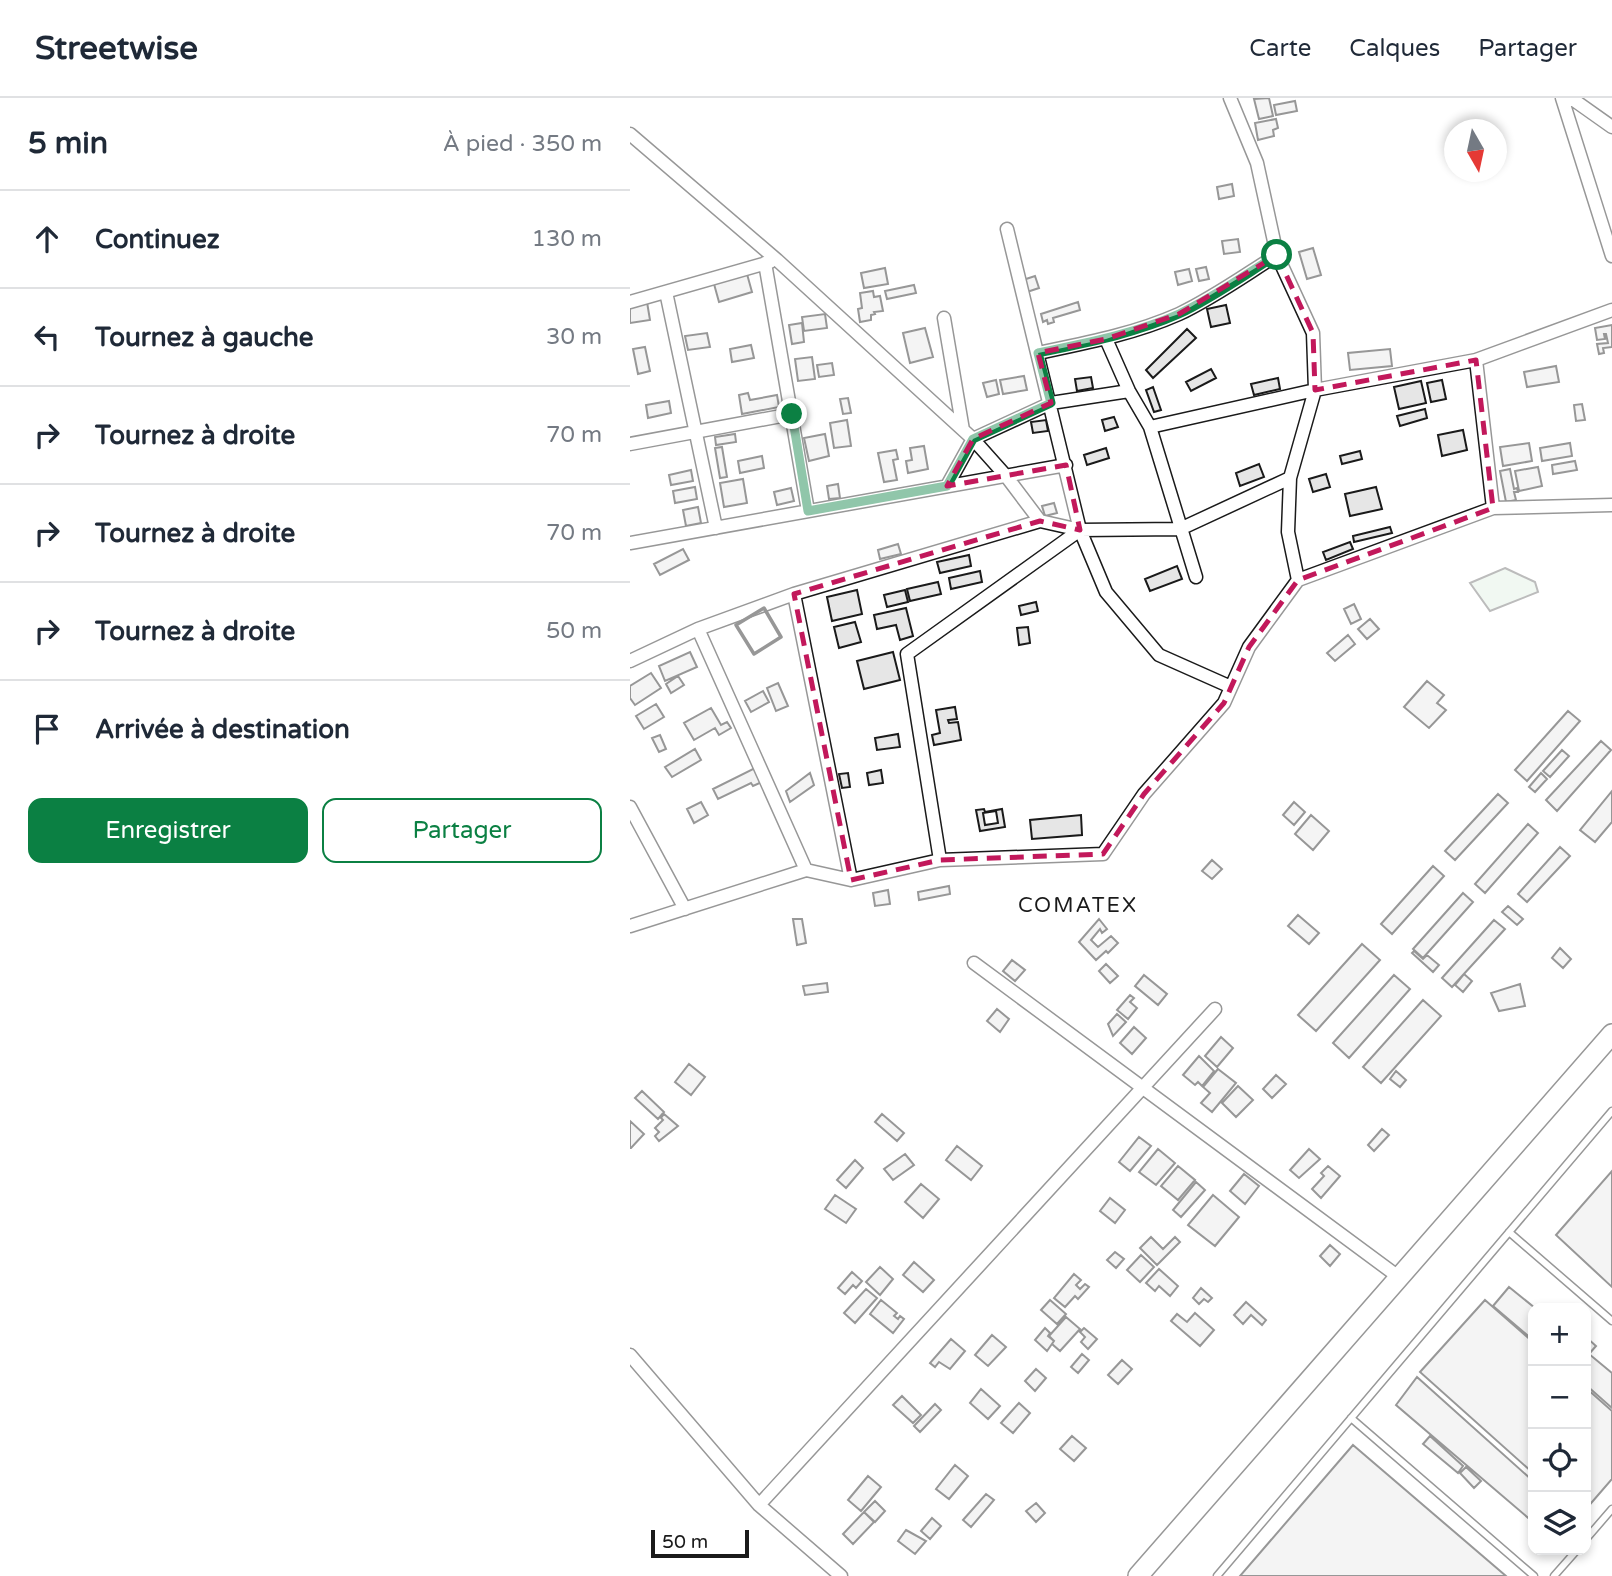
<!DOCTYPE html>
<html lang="fr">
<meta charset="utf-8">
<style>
body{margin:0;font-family:"Varela Round",sans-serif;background:#f2f2f3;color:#1f2937}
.controls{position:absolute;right:21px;bottom:21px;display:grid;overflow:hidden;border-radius:14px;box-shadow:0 4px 10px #0003}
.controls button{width:63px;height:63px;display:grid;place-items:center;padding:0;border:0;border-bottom:2px solid #e0e1e3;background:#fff;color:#1f2937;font:35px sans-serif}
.compass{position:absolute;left:814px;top:21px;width:63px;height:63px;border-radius:50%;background:#fff;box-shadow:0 4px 10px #0003;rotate:171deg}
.scale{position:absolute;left:21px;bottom:18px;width:98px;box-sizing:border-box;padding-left:7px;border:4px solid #1a1a1a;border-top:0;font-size:19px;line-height:24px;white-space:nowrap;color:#1a1a1a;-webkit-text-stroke:5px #fff;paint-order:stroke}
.stop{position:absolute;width:21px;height:21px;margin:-16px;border:5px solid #0b8043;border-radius:50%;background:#fff}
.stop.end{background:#0b8043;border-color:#fff;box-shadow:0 2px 7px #0008}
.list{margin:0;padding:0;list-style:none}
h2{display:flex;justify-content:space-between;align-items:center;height:91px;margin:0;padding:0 28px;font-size:30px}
h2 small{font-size:23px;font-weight:400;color:#747a83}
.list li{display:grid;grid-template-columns:46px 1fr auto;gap:21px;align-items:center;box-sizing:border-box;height:98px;padding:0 28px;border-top:2px solid #e0e1e3}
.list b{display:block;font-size:26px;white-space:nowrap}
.list em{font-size:23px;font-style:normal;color:#747a83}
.actions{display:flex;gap:14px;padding:21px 28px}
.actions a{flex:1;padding:16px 0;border:2px solid #0b8043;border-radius:14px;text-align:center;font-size:24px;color:#0b8043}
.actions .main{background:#0b8043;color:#fff}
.icon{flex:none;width:38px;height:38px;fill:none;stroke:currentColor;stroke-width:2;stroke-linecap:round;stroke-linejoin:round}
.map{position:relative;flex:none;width:982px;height:1478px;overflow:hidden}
header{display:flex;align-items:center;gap:42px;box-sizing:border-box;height:98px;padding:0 35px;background:#fff;border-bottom:2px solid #e0e1e3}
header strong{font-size:33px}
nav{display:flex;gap:38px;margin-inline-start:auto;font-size:24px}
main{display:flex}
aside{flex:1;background:#fff}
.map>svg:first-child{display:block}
.green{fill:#e0efe3;stroke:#6a6a6a;stroke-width:2}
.building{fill:#e6e6e6;stroke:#1a1a1a;stroke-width:2;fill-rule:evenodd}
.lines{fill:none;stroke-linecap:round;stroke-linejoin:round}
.service-casing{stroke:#1a1a1a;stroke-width:9}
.minor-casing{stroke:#1a1a1a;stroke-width:15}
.primary-casing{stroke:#1a1a1a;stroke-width:22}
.service{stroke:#fff;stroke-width:6}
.minor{stroke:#fff;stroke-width:12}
.primary{stroke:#fff;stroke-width:19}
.wall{stroke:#1a1a1a;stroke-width:3.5}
.route{stroke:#0b8043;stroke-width:9}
.marked{fill:none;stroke:#c2185b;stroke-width:5;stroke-dasharray:14 9;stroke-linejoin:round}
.labels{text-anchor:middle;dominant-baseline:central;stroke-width:5;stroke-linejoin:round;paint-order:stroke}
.quarter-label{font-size:21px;letter-spacing:2px;fill:#1a1a1a;stroke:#fff}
</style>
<header>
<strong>Streetwise</strong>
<nav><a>Carte</a><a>Calques</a><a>Partager</a></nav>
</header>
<main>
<aside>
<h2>5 min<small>À pied · 350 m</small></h2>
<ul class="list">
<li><svg class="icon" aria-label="ahead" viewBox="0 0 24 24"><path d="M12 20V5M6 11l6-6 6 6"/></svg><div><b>Continuez</b></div><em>130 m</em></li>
<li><svg class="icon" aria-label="left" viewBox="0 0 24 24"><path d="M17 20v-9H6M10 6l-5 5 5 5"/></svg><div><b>Tournez à gauche</b></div><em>30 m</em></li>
<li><svg class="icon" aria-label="right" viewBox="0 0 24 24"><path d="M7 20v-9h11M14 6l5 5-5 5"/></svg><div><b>Tournez à droite</b></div><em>70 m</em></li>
<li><svg class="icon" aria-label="right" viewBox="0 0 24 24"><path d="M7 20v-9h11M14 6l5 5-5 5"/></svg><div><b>Tournez à droite</b></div><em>70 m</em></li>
<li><svg class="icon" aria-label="right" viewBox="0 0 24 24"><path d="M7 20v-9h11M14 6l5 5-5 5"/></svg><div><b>Tournez à droite</b></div><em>50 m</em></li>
<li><svg class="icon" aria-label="arrive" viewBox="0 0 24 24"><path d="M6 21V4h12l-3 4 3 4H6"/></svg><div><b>Arrivée à destination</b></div></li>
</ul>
<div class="actions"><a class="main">Enregistrer</a><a>Partager</a></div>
</aside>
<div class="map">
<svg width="982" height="1478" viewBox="0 0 982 1478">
<rect width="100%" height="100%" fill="#fff"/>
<!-- green -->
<path class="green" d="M875 470 905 484 908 494 860 513 840 485Z"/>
<!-- building -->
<path class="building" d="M639 0 643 18 629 21 624 1Z
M665 3 667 13 646 17 644 7Z
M646 21 648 30 643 32 644 38 628 42 625 25Z
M602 86 604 98 589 101 587 89Z
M608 141 610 154 594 156 592 143Z
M683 150 691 177 677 181 669 154Z
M576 169 579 181 569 183 566 171Z
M255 170 258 186 234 190 231 175Z
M559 171 562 183 548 187 545 174Z
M117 176 122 194 89 204 84 186Z
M405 178 409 190 394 195 390 183Z
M284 187 286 195 257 201 255 193Z
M243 193 244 199 250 198 253 213 244 214 245 216 241 217V222L230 224 228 211 232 210 230 195Z
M17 204 20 222 0 225V207Z
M448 204 450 212 423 220 424 224 418 226 417 222 413 224 411 216Z
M596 207 600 225 581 229 577 211Z
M195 216 197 230 174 233 172 219Z
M172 225 174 244 162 246 159 227Z
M982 227V249L973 250 974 255 969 256 967 246 978 245 976 236H974L975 241 967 242 965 230Z
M295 230 303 259 280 265 273 235Z
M557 231 566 240 523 280 516 272Z
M77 235 80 249 58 252 55 238Z
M121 247 124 260 102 264 100 251Z
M15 249 20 273 8 276 3 251Z
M760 251 762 268 720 272 718 255Z
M182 259 185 281 168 283 165 261Z
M202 265 204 277 189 279 187 267Z
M926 268 929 284 897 289 894 274Z
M581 271 586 280 561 293 556 284Z
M394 278 397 292 373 296 370 282Z
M461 279 463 290 447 293 445 281Z
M648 280 650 291 624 297 621 286Z
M366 282 369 296 357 299 353 285Z
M812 282 816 301 801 304 797 285Z
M791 283 796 305 769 311 764 289Z
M523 289 531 312 524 314 516 292Z
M118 295 120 302 147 297 149 309 112 316 109 297Z
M218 300 221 315 213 316 210 301Z
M39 303 41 315 18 320 16 307Z
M952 306 955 322 946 323 944 307Z
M795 311 797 320 770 328 767 318Z
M484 319 488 329 475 333 472 322Z
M217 322 221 348 204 350 200 325Z
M416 322 418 333 403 335 401 324Z
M833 332 837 352 812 358 808 337Z
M105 336 106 344 86 347 85 339Z
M195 336 199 358 179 363 174 340Z
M899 345 902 363 873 368 870 349Z
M940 345 942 358 912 363 910 350Z
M294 348 298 371 278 375 276 363 282 362 280 350Z
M92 349 97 379 90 380 85 350Z
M476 350 479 360 457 367 454 357Z
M266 352 268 361 263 362 267 382 254 384 248 355Z
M730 353 732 361 712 366 710 358Z
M132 358 134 370 110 375 108 363Z
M945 363 947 372 923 376 922 367Z
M629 366 634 379 610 388 606 375Z
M908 369 912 388 889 393 885 373Z
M880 371 884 391 887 390 888 394H884L886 402 876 404 870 373Z
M61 372 63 383 41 387 39 377Z
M696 376 700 389 683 394 679 381Z
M113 381 117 405 94 409 90 385Z
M208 386 210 400 199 401 197 388Z
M65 389 67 401 45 405 43 393Z
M746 389 752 411 720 418 715 396Z
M161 390 164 403 147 407 144 394Z
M424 405 427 415 415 418 412 408Z
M68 409 71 425 56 428 53 412Z
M760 429 762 435 724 444 723 438Z
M720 444 723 451 696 462 693 454Z
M268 446 271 456 250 461 248 452Z
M53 451 59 462 30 477 24 466Z
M339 457 341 468 310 475 307 464Z
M547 468 552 481 520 493 515 481Z
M350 473 352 484 321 491 319 480Z
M308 484 311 496 280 503 277 491Z
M227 492 232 516 202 523 197 499Z
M275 492 278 504 257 509 254 497Z
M406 504 408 513 391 517 389 508Z
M724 506 731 521 721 526 714 511Z
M276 510 283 538 270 542 266 527 247 531 244 517Z
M740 521 749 531 737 541 728 531Z
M225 524 231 544 209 550 204 529Z
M398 529 400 545 389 547 387 530Z
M718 537 725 546 705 563 697 555Z
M60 554 67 569 35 583 29 568Z
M263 554 270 582 234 591 227 563Z
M21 575 31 590 5 607 0 600V588Z
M48 578 54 587 41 595 36 586Z
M797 583 814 597 807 605 816 612 799 630 774 609Z
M148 585 158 608 146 613 137 590Z
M133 593 139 604 121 614 115 603Z
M26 606 34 619 14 631 6 618Z
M325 609 327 621 318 622 319 625 328 624 331 642 304 647 302 637 310 635 306 612Z
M81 610 91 627 97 624 101 630 89 637 85 630 64 642 54 625Z
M938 613 950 623 897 683 885 672Z
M268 636 270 649 247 652 245 640Z
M30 637 36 651 29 654 22 640Z
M971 643 981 652 927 713 916 702Z
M65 651 71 662 42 679 35 669Z
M932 652 939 658 920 679 913 673Z
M125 670 132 684 123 688 121 685 88 701 83 691Z
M251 672 253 685 239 687 237 675Z
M180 675 184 687 160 704 156 693Z
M218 675 220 689 212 690 209 676Z
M911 675 917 681 905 694 899 689Z
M982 693V724L965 744 950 732Z
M868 696 878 705 825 762 815 753Z
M71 704 78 717 64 725 57 711Z
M664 704 675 714 664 727 653 717Z
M354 711 355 714 372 711 375 729 350 733 346 712ZM366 713 368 725 355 727 353 715Z
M451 717 452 737 402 741 400 722Z
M681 717 699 733 683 752 665 736Z
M898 726 908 735 855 795 845 786Z
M930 749 940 758 897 804 888 796Z
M582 762 592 771 582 781 572 773Z
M803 768 814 778 762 836 751 826Z
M319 788 320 796 289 802 288 794Z
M258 792 260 806 245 808 243 795Z
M833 795 843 804 793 860 783 851Z
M878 808 893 821 887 827 872 814Z
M668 817 689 835 679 846 658 828Z
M163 821H172L176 845 167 847Z
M469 821 477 831 472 835 470 831 461 842 468 849 481 838 488 845 478 855 476 853 466 862 449 844Z
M864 822 875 831 822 889 812 880Z
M732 846 750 862 686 933 668 917Z
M930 850 941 861 933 870 922 860Z
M784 853 793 861 797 857 809 867 803 874 782 855Z
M382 862 395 872 385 883 373 873Z
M476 866 488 878 480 885 469 873Z
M834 876 842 883 833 894 825 887Z
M514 877 537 896 528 907 505 888Z
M764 877 780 891 719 960 703 945Z
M197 885 198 894 175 897 173 888Z
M890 886 895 908 869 913 861 895Z
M500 897 504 900 500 904 507 910 498 921 487 912Z
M793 902 811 918 751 985 733 969Z
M367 911 379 921 370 934 357 923Z
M487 916 496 924 483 938 478 926Z
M504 929 516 940 502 956 490 945Z
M591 939 603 950 587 969 575 958Z
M569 958 584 973 572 988 568 984 565 987 553 977Z
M59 966 75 979 61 997 45 984Z
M588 971 606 985 582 1014 571 1005 580 995 573 989Z
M766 973 776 982 770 989 760 981Z
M646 977 656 986 642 1000 633 991Z
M608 988 623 1002 606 1019 592 1005Z
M12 993 34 1014 28 1021 5 1000Z
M34 1016 48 1028 29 1043 25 1038 29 1034 25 1030 33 1022 31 1020Z
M252 1016 274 1035 267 1043 245 1024Z
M0 1023 14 1036 1 1050H0Z
M752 1031 759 1037 744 1053 738 1047Z
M509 1039 521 1048 500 1073 489 1064Z
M327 1048 352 1068 341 1082 316 1062Z
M528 1051 545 1065 526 1087 509 1074Z
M679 1051 690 1061 669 1080 660 1072Z
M275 1056 284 1067 263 1082 254 1071Z
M225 1062 233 1070 216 1090 207 1082Z
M548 1068 565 1082 548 1102 531 1088Z
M698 1068 710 1078 691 1100 682 1091 694 1078 691 1075Z
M982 1073V1189L926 1137Z
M614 1076 629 1088 615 1106 600 1093Z
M566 1084 575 1092 551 1119 543 1112Z
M291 1086 309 1101 293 1120 275 1104Z
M205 1097 226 1111 216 1125 195 1111Z
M583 1097 609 1119 585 1148 558 1127Z
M480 1100 495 1112 485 1125 470 1113Z
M521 1139 533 1151 545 1139 550 1144 527 1167 510 1150Z
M700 1147 710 1156 700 1168 690 1158Z
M485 1154 494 1161 486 1170 477 1162Z
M511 1157 524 1169 510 1184 497 1172Z
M284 1164 304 1182 293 1194 273 1177Z
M250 1169 263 1181 250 1197 236 1184Z
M529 1171 548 1188 540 1198 529 1188 525 1193 516 1185Z
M222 1174 232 1183 226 1190 223 1187 215 1196 208 1190Z
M444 1176 451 1182 446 1187 450 1191 455 1186 459 1189 448 1201 445 1198 435 1209 424 1200Z
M879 1189 905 1210 903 1242 863 1208Z
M571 1190 582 1200 578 1204 574 1201 569 1206 563 1200Z
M236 1191 247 1200 225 1225 214 1215Z
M251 1202 267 1215 264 1218 268 1221 270 1218 274 1221 263 1235 240 1216Z
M420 1202 436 1216 427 1226 411 1212Z
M855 1202 903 1244V1375L790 1274Z
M616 1204 636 1222 632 1227 621 1217 613 1226 604 1217Z
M565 1215 584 1232 570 1248 541 1223 547 1216 557 1224Z
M436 1219 450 1231 430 1253 422 1246 424 1243 419 1238Z
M415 1230 420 1235 418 1238 424 1243 417 1253 405 1242Z
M454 1230 467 1241 458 1251 451 1244 455 1239 450 1234Z
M362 1237 376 1249 358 1268 345 1257Z
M956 1239 966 1248 959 1256 982 1275V1310L956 1287Z
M321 1241 335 1253 320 1271 309 1264 305 1269 300 1265Z
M452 1256 459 1262 448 1275 441 1269Z
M492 1262 502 1271 488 1286 478 1277Z
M406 1271 416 1280 405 1293 395 1283Z
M787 1279 903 1383V1424L766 1307Z
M956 1290 982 1313V1381L956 1411Z
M351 1291 370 1308 358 1321 340 1305Z
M272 1298 291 1317 283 1325 263 1307Z
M389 1305 400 1315 383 1335 371 1325Z
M305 1306 311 1312 290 1334 284 1328Z
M442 1338 456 1350 444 1363 430 1351Z
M800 1338 833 1368 828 1375 793 1346Z
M723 1347 876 1478H610Z
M325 1367 338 1378 319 1401 306 1391Z
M836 1369 851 1383 844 1390 830 1375Z
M238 1378 251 1389 231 1413 218 1402Z
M356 1396 364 1402 341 1429 333 1422Z
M245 1403 255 1413 245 1424 234 1414Z
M406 1405 415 1415 406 1424 396 1413Z
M234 1414 244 1424 223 1446 213 1436Z
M302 1420 311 1428 300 1441 291 1433Z
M276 1432 296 1443 285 1456 268 1443Z"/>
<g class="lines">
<defs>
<path id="service" d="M879 1134 982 1223
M721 1320 904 1478
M956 1441 982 1411
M587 1478 982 1013
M924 1478 947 1452"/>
<path id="minor" d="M600 0 627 65 647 157 683 235 685 292 660 380 658 434 668 482
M932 0 982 158
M941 0 982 29
M0 36 147 162 343 341 376 378 410 423
M377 131 450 432 476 494 529 557 601 589
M135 165 178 413
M36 194 86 430
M0 204 140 164
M314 220 333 332
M476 241 499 293 520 329 566 479
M408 255C456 245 504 236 549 216 583 200 615 177 647 157
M846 262 863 410
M520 329 685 292 846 262 982 212
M0 346 162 316
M317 388 343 341 421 305 499 293
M0 445 436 367
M164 496 221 782
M68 531 176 772
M0 563 68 531 164 496 410 423 450 432 550 431 660 380
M0 709 55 811
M310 762 277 556 450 432
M0 828 176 772 221 782 310 762 473 756 514 696 594 605 619 549 668 482 863 410 982 407
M344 865 770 1180
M0 1257 129 1407 211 1478
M129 1407 585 911"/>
<path id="primary" d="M508 1478 982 936"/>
</defs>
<!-- service casing -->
<use href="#service" class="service-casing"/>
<!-- minor casing -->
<use href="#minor" class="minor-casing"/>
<!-- primary casing -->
<use href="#primary" class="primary-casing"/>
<!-- service -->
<use href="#service" class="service"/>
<!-- minor -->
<use href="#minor" class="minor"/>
<!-- primary -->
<use href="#primary" class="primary"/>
<!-- wall -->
<path class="wall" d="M134 510 151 539 124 556 106 527Z"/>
</g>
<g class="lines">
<!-- route -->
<path class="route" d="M162 316 178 413 317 388 343 341 421 305 408 255C455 245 504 236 549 216 583 200 615 177 647 157"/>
</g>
<!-- marked area -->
<path d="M0 0H982V1478H0ZM647 157 683 235 685 292 846 262 863 410 668 482 619 549 594 605 514 696 473 756 310 762 221 782 164 496 410 423 450 432 436 367 317 388 343 341 421 305 408 255 476 241 549 216Z" fill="#fff" fill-opacity=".55" fill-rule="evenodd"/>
<path class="marked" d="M647 157 683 235 685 292 846 262 863 410 668 482 619 549 594 605 514 696 473 756 310 762 221 782 164 496 410 423 450 432 436 367 317 388 343 341 421 305 408 255 476 241 549 216Z"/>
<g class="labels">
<!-- quarter labels -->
<g class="quarter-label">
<text x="448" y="807">COMATEX</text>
</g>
</g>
</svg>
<div class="controls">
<button>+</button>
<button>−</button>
<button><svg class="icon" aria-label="locate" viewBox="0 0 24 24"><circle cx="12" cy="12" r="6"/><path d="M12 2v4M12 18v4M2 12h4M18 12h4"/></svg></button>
<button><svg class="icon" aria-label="layers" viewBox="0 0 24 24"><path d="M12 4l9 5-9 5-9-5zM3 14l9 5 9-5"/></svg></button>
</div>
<svg class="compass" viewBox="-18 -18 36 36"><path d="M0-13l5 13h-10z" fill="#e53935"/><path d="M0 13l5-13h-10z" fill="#747a83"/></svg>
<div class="scale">50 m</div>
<div class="stop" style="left:647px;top:157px"></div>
<div class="stop end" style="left:162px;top:316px"></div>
</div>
</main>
